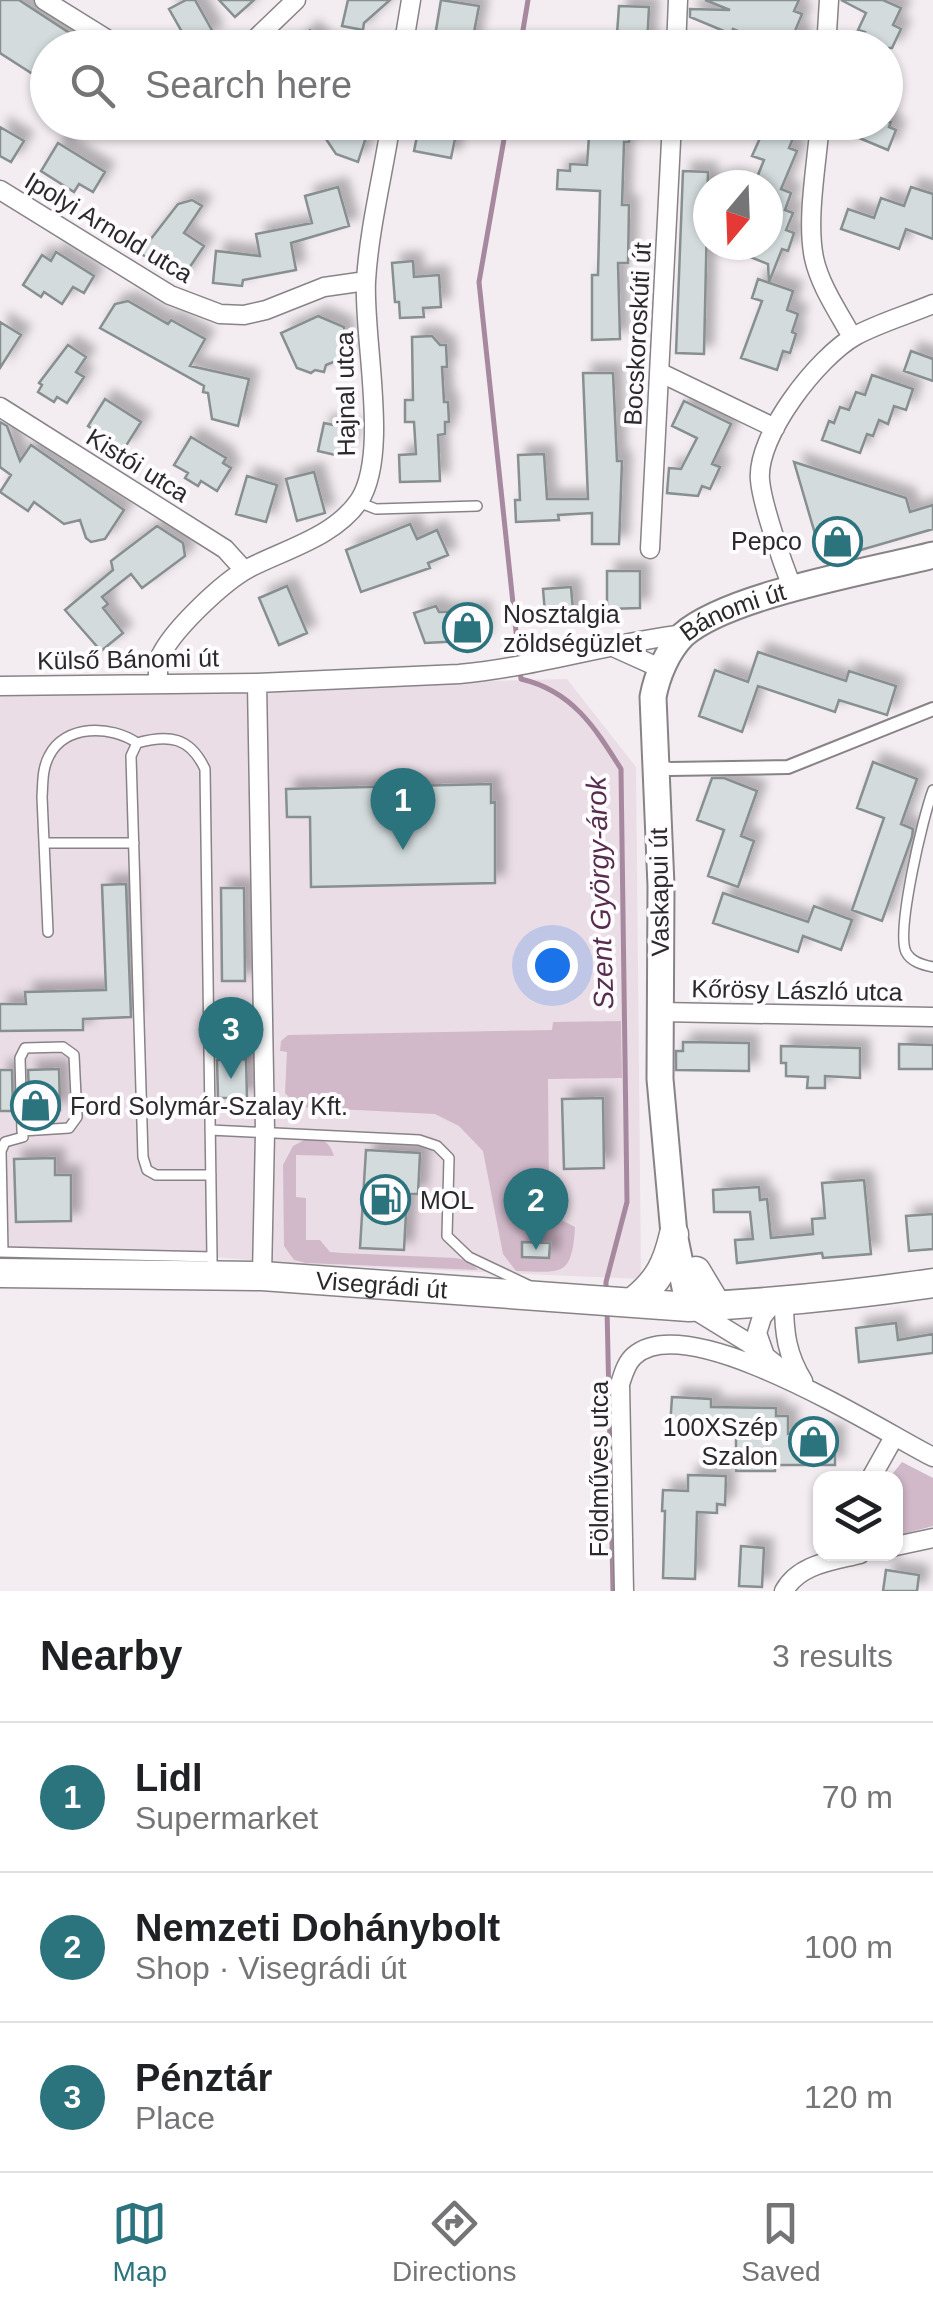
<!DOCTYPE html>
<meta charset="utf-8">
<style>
body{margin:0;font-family:Helvetica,sans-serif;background:#f2f2f2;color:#202124}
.controls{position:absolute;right:30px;bottom:30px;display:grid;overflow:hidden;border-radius:20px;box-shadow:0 2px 8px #0004}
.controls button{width:90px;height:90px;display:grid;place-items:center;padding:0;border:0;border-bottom:2px solid #e0e0e0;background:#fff;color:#202124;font:50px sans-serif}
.compass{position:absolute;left:693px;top:170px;width:90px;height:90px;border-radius:50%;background:#fff;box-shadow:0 2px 8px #0004;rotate:199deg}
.you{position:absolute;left:552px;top:965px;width:35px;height:35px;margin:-25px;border:8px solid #fff;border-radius:50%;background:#1a73e8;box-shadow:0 0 0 15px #1a73e833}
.badge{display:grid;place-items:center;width:65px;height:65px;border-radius:50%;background:#2c747d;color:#fff;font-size:32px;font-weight:700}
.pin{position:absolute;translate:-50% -82px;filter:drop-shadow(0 2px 5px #0008)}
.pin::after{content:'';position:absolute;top:52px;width:35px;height:30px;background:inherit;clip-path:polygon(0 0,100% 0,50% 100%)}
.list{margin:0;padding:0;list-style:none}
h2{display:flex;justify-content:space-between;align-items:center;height:130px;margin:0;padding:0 40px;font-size:42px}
h2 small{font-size:32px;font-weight:400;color:#757577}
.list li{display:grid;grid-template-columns:65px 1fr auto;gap:30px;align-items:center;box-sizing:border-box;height:150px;padding:0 40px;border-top:2px solid #e0e0e0}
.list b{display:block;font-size:38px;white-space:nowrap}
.list p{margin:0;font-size:32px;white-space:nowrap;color:#757577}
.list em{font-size:32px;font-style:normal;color:#757577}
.icon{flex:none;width:55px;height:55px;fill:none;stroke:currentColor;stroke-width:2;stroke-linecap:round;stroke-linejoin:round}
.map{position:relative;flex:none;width:933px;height:1591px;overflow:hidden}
.search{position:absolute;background:#fff;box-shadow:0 2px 8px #0004;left:30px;right:30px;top:30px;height:110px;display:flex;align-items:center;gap:25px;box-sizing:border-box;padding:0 35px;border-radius:55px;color:#757577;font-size:38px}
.sheet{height:580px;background:#fff}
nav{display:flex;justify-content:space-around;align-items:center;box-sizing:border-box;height:140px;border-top:2px solid #e0e0e0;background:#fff;font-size:28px;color:#757577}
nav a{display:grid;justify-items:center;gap:5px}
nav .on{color:#2c747d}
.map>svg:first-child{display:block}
.built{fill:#eadde6}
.green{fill:#d1b9ca}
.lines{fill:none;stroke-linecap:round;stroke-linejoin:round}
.stream{stroke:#a7899f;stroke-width:5}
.building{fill:#d3dbdc;stroke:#878f90;stroke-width:2.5;filter:url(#shadow)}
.service-casing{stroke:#888387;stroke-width:12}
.pedestrian-casing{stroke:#888387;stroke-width:16}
.minor-casing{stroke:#888387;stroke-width:21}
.secondary-casing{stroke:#888387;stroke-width:29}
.primary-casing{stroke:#888387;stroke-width:31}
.service{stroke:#fff;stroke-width:9}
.pedestrian{stroke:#fff;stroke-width:12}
.minor{stroke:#fff;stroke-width:18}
.secondary{stroke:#fff;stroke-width:25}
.primary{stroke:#fff;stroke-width:28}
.labels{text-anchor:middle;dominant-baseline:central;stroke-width:8;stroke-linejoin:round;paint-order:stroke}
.street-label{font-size:25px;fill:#2c292b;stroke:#fefcfe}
.poi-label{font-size:25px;fill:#2c292b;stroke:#fefcfe;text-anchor:start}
.water-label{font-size:28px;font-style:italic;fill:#572d4e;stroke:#fefcfe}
</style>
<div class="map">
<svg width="933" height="1591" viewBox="0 0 933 1591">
<defs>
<filter id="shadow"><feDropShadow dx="9" dy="-9" stdDeviation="5" flood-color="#0004"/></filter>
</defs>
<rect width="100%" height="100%" fill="#f3edf2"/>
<!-- built -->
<path class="built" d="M567 679 636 767 641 1279 298 1264 212 1257 0 1252V694Z"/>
<!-- green -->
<path class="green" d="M621 1021 622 1078 548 1079 549 1202 552 1215 575 1227C572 1278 562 1272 516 1271L503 1254 483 1151 459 1126 435 1114 298 1107 285 1093 287 1052 280 1051 281 1041 288 1035 552 1030 553 1022Z
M308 1138C323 1140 329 1140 334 1156L296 1155V1197L306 1198V1240H320L330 1252 342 1253 456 1258 469 1261 478 1270 306 1263 294 1260 284 1246 283 1165 293 1146Z
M902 1462 933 1478V1526L896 1536V1478H889Z"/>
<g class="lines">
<!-- stream -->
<path class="stream" d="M520 48 528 0
M507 122 479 282 519 660
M520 671 521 679C572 691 594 726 621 769L627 1202 606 1282V1292
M607 1308 613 1591"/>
</g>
<!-- building -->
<path class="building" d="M0 0H19L71 34 63 48H48V71L42 80 0 53Z
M186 0H195L214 34 190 46 169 9Z
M219 0H254L235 17Z
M348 0H390L364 23 363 30 342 26Z
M441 0 479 6 471 48H433Z
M705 0H799L794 11 802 14 795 31 802 34 797 48H778L733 29 731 34 690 17V9L730 10Z
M841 0H883L901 8 893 25 901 29 892 48H859L865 32 858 30 866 13Z
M619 6 649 7 647 45 616 48Z
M310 30 326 48H292Z
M351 122H362L368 131 358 162 336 154 326 139Z
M420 122H449L448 127 457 129 451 158 414 151Z
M590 122H631L629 142H624L622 205H629L628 263H618L620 339 592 340V275H598L600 191 557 189 558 170 570 171V164L587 165Z
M685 122H715L714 138 684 137Z
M730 122H791L789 128 796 131 789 148 797 151 781 189 791 193 785 210 793 213 786 230 794 233 788 251 782 249 769 282 768 264 723 246 768 245V185H754L764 160 752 156 761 136Z
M857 122H891L889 127 896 130 888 150 852 135Z
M0 127 24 141 11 162 0 156Z
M58 143 105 172 93 192 79 184 74 192 41 171Z
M683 171 708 172 704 354 676 353Z
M338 187 349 226 291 243 296 270 243 280 242 286 213 283 216 251 260 256 256 234 312 223 305 196Z
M911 187 933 194V239L906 229 899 249 841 229 848 209 874 218 881 198 904 206Z
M192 200 202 206 184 233 204 246 181 280 140 253 178 204Z
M56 252 94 276 84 293 73 287 62 304 44 292 41 297 23 285 42 255 51 261Z
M413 261 414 277 439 275 441 307 423 308 424 317 400 318 399 302H395L392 263Z
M758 279 793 291 787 310 798 314 792 332 796 334 790 353 783 351 777 370 741 358 762 301 752 298Z
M128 301 168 324 171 320 205 339 190 366 249 379 238 426 212 419 208 393 203 392 204 386 100 328 115 304Z
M318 316 344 327 346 357 326 365 324 372 315 370 311 373 297 368 281 333Z
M0 322 21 335 0 368Z
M432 336 440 345H446L447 367H442L444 402H448L449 422H445V434L438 435 440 481 400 482 399 455 416 454 414 422H405V400H413L412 337Z
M68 345 86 357 76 372 84 377 67 403 57 397 54 402 38 392 42 385 39 383Z
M911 351 933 359V381L904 371Z
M583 373H613L617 461H622L619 544H592V513L558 515 559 520 516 522 515 500H520L518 455 544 454 547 499H588Z
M872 375 913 389 906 410 894 406 888 424 879 420 873 436 867 434 860 453 822 440 829 421 834 423 840 407 849 410 856 392 865 395Z
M105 399 141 422 124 449 88 426Z
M684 401 731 424 712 464 720 467 710 489 702 486 698 496 667 493 669 468 681 469 697 438 672 426Z
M0 422 7 426 20 461 31 445 124 510 105 539 91 542 86 538 80 520 64 524 34 502 28 511 0 492 11 475 0 467Z
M324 423 352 429 346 452 341 451 340 456 318 451Z
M191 437 226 458 223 463 231 468 217 491 201 481 198 486 185 478 188 473 174 465Z
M794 462 906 498 910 512 933 505V529L823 561Z
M314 472 325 513 297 521 286 479Z
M247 476 277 485 266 522 236 514Z
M410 524 417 539 437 530 448 555 428 563 430 568 361 592 346 550Z
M157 526 183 543 185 556 142 588 131 574 102 597 108 604 103 608 123 633 101 651 65 610 113 570 111 561Z
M607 571H640V608L607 609Z
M287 586 307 633 279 645 259 598Z
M571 587 574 623 546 625 543 589Z
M436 606 439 612 481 611 483 640 425 643 414 613Z
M758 652 846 681 849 671 896 686 887 715 839 700 835 712 758 686 742 732 699 716 715 670 748 682Z
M873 762 917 779 901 824 913 829 912 837 882 921 852 910 884 818 857 808Z
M712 778H724L757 791 741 836 754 841 738 887 708 876 724 830 697 820Z
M491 784V803L495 802V883L311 887 310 817H287L286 789Z
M126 884 131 1017 83 1019V1030L0 1031V1004H26L25 992 106 990 102 885Z
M221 888H244L245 981H222Z
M723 893 808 922 814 906 852 920 841 950 803 936 798 952 713 923Z
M683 1042 749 1043V1071L676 1070V1051H683Z
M899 1044 933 1045V1069H899Z
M781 1046 860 1048V1078L825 1076V1088H807L808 1077 786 1076V1063H781Z
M246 1059 247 1098H218L217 1060Z
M59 1069 60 1110 30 1111 28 1070Z
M0 1070H12L13 1111H0Z
M603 1098 604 1168 564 1169 562 1099Z
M366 1150 420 1153 418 1194H407L404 1250 360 1248Z
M55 1158V1175H71V1221L16 1222 14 1159Z
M864 1180 871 1254 823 1258 822 1253 737 1263 735 1240 753 1239 750 1212H714L713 1190 759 1187 760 1200 767 1199 771 1238 813 1234 812 1219 825 1218 822 1183Z
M933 1214V1249L909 1251 906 1216Z
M522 1242 550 1243 549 1258 522 1257Z
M896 1323 898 1340 933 1334V1353L859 1362 856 1328Z
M672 1397 711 1399V1407L776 1408V1416H788V1434H835V1465H775V1471H736V1431L670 1427Z
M688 1475 726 1476 725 1505 717 1504V1513L697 1512 695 1579 663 1578 665 1511H662L663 1490 688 1491Z
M741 1546 764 1548 762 1587 739 1586Z
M886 1570 919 1575 917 1591H883Z"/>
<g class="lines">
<defs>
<path id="service" d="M358 502 376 509 477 506
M933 790C923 816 896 931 906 952 911 962 923 965 933 967
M45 843H134
M48 932 42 797C43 783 42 769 49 756 65 724 111 725 137 743
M210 1130 419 1140 437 1146 449 1158 447 1236 469 1257 528 1285
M211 1175H156L147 1170 143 1157 131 756 137 743C169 734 190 737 205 769L212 1257
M0 1252 212 1257V1262
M3 1252 1 1151 5 1142 23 1137 22 1131 20 1058 25 1048 63 1047 74 1055 77 1117 69 1128 22 1131"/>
<path id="pedestrian" d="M654 766 670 769 788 767 933 709"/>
<path id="minor" d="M44 0 121 48
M246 48 296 0
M403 48 411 0
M676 48 678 0
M826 48 829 0
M820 122C817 163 806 219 814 258 820 286 839 313 852 337
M0 190 170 295 220 314 244 315 266 310 324 287 366 281
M661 373 775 428
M0 407 225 549 244 570
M650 549 672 122
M793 590C783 564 762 505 760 480 756 436 818 357 855 336 879 323 907 315 933 304
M611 646 662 669
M158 683C158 673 157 661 162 653 176 627 223 582 249 568 286 549 334 537 359 501 390 454 363 339 366 281 369 229 383 175 391 122
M257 683 265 1132 262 1276
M0 686 257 683 459 674C536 667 609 643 685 634
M660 1012 933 1017
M784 1303C784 1333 787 1355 803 1381
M695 1310 747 1342 784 1371
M764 1353 757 1333 762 1317 773 1303
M871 1478 894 1437
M896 1546 933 1538
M624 1591 620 1384C623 1375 626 1363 634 1356 688 1307 878 1429 933 1457
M784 1591C799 1564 832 1561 860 1554"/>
<g id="secondary">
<path id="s1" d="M689 1307 674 1234 660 1079 661 886 653 697C657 676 667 651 683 635 728 595 870 571 933 555"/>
</g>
<g id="primary">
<path d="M696 1271 717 1306"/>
<path id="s2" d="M0 1273 262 1276 689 1307C771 1303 851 1295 933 1283"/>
<path d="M634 1301C659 1281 667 1264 674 1234"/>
</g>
</defs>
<!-- service casing -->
<use href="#service" class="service-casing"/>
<!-- pedestrian casing -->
<use href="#pedestrian" class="pedestrian-casing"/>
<!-- minor casing -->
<use href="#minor" class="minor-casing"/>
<!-- secondary casing -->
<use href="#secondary" class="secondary-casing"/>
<!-- primary casing -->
<use href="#primary" class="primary-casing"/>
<!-- service -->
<use href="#service" class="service"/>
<!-- pedestrian -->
<use href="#pedestrian" class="pedestrian"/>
<!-- minor -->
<use href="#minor" class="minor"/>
<!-- secondary -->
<use href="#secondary" class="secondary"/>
<!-- primary -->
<use href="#primary" class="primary"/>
</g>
<!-- icons -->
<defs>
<symbol id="shop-ring" viewBox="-11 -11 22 22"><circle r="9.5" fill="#fefcfe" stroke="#2c747d" stroke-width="1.5"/><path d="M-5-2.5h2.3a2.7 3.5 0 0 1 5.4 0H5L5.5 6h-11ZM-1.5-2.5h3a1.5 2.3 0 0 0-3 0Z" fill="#2c747d"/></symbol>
<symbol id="fuel-ring" viewBox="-11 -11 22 22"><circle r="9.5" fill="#fefcfe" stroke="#2c747d" stroke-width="1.5"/><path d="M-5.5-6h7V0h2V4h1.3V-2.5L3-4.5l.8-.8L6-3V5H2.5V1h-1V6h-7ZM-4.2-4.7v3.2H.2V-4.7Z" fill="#2c747d"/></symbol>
</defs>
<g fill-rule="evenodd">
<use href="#shop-ring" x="810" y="514" width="55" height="55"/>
<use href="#shop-ring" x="440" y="600" width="55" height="55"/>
<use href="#shop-ring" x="8" y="1078" width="55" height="55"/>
<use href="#fuel-ring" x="358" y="1172" width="55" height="55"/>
<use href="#shop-ring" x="786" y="1414" width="55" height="55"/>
</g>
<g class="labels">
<!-- street labels -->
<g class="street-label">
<text transform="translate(109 227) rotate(31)">Ipolyi Arnold utca</text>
<text transform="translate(637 334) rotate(-87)">Bocskoroskúti út</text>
<text transform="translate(345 394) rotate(-91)">Hajnal utca</text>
<text transform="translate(138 465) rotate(32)">Kistói utca</text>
<text stroke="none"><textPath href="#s1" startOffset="738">Bánomi út</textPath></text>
<text transform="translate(128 659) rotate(-1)">Külső Bánomi út</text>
<text transform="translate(659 892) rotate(-91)">Vaskapui út</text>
<text transform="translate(797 990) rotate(1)">Kőrösy László utca</text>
<text stroke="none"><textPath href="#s2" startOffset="382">Visegrádi út</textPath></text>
<text transform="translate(599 1469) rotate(-90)">Földműves utca</text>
</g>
<!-- poi labels -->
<g class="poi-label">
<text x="802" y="541" text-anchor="end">Pepco</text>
<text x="503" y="614">Nosztalgia<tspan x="503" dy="29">zöldségüzlet</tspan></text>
<text x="70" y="1106">Ford Solymár-Szalay Kft.</text>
<text x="420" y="1200">MOL</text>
<text x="778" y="1427" text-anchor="end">100XSzép<tspan x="778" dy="29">Szalon</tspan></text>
</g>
<!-- water labels -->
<g class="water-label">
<text transform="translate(600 893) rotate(-92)">Szent György-árok</text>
</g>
</g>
</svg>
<div class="controls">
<button><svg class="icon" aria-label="layers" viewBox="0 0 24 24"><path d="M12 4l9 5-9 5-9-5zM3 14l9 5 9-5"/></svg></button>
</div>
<svg class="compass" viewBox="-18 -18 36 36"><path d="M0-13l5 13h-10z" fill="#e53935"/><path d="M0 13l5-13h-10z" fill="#757577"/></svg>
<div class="you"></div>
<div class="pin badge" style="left:403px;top:850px">1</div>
<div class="pin badge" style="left:536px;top:1250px">2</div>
<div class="pin badge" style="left:231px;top:1079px">3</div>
<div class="search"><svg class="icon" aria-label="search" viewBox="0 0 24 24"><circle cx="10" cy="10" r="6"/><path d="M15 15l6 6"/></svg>Search here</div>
</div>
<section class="sheet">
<h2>Nearby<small>3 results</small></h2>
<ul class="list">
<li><span class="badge">1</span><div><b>Lidl</b><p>Supermarket</p></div><em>70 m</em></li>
<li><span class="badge">2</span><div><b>Nemzeti Dohánybolt</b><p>Shop · Visegrádi út</p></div><em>100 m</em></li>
<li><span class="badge">3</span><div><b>Pénztár</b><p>Place</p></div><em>120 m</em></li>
</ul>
</section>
<nav>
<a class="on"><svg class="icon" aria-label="map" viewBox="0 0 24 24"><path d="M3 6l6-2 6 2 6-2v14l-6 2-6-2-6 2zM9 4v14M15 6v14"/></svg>Map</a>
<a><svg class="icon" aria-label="directions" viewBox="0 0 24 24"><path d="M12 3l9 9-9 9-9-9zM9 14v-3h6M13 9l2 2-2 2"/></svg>Directions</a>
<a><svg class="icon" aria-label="saved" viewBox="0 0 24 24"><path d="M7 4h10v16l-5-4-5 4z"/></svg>Saved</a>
</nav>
